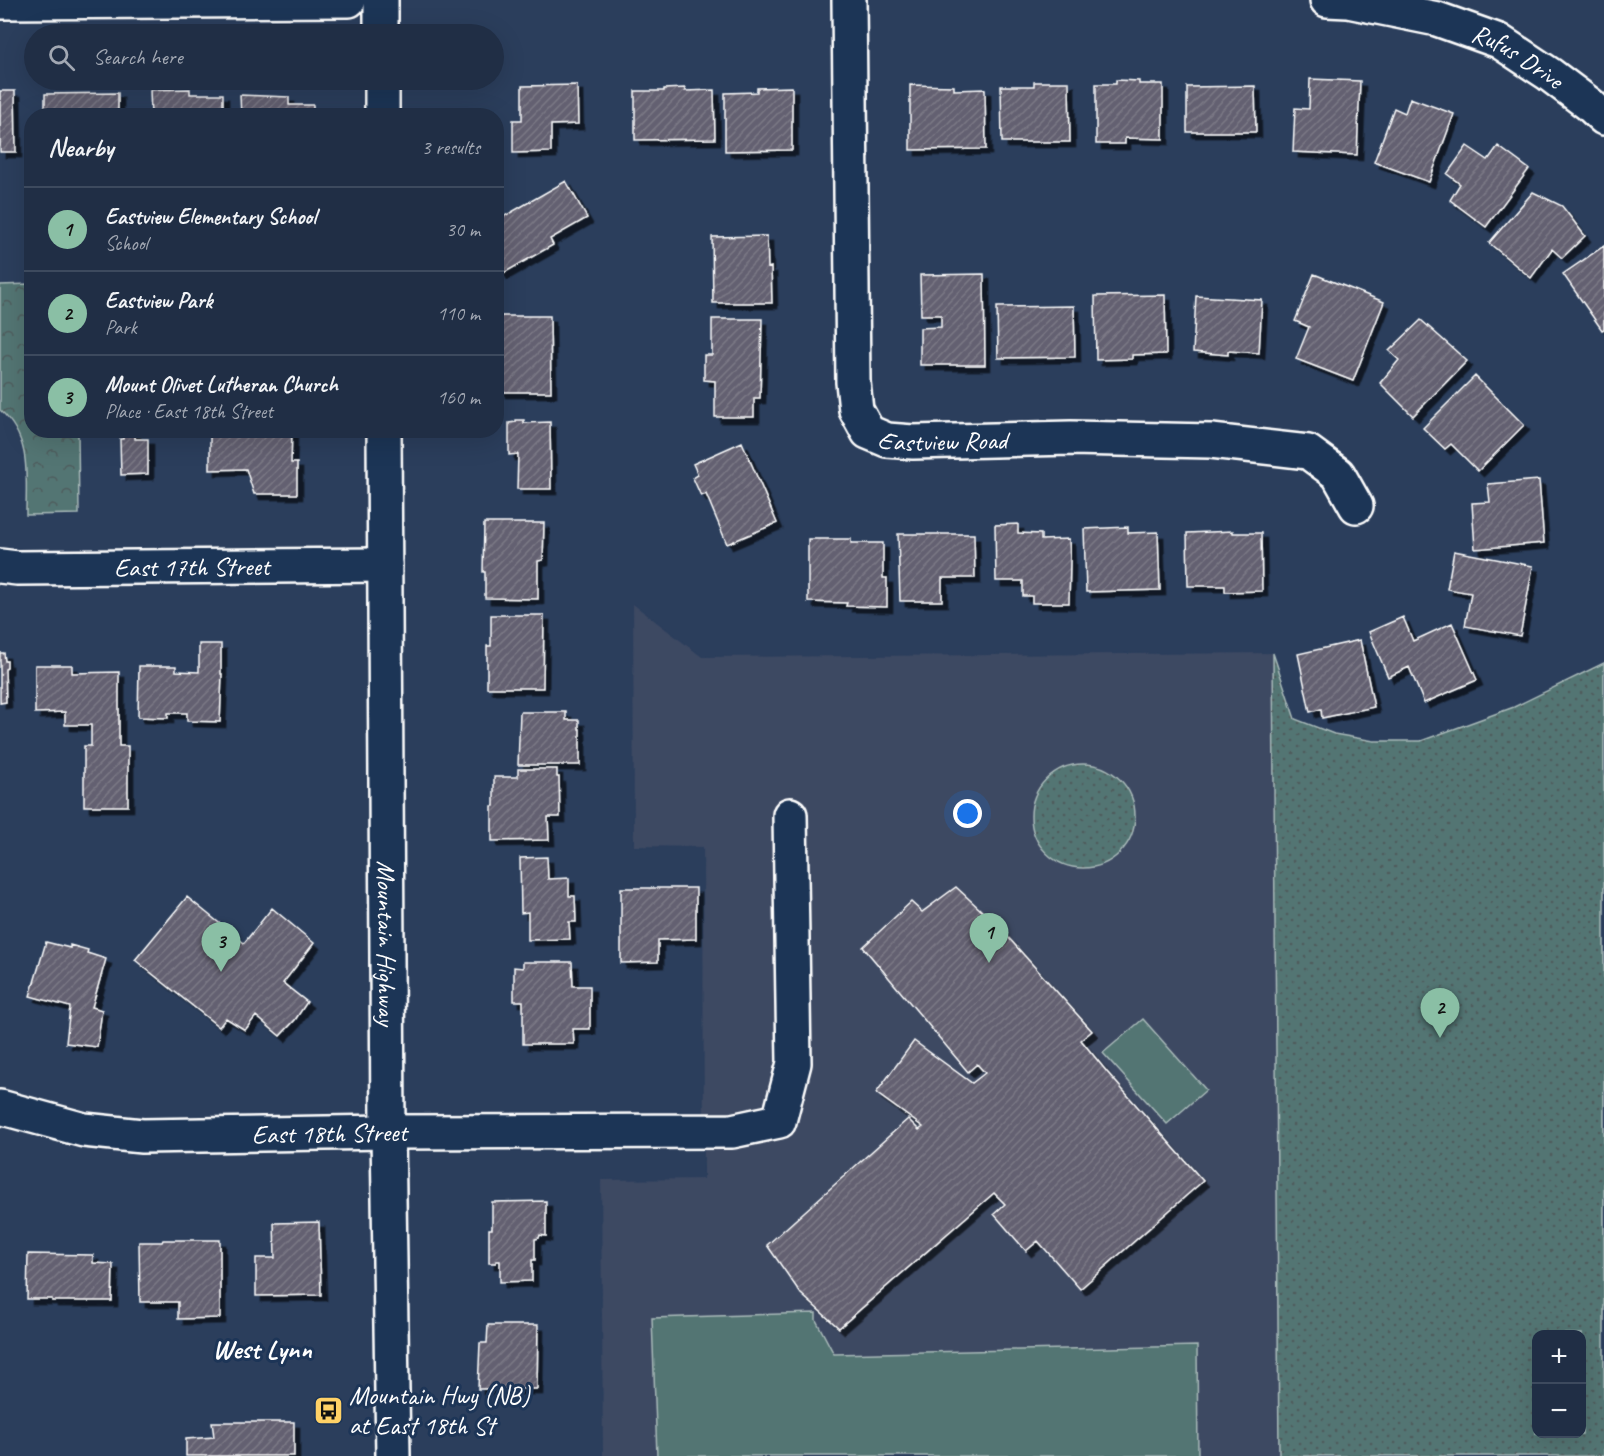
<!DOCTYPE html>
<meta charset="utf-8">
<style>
body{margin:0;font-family:Caveat,sans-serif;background:#2d3a50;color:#f1f3f6}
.controls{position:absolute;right:18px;bottom:18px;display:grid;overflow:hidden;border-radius:12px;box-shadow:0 6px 24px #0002}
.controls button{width:54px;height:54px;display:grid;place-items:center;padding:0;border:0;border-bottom:2px solid #3d4a5e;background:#202e45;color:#f1f3f6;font:30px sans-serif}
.you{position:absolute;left:968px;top:814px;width:21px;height:21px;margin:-15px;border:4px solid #fff;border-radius:50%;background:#1a73e8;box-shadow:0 0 0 9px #1a73e833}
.badge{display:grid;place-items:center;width:39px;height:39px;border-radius:50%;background:#8abfa5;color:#111;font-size:20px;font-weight:700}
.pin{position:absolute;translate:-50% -50px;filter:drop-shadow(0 2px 3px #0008)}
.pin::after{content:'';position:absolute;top:32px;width:21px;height:18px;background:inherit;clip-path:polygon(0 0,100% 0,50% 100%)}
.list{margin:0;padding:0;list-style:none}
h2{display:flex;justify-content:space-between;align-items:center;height:78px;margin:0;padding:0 24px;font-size:26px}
h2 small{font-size:20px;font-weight:400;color:#a2a8b3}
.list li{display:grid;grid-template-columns:39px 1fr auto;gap:18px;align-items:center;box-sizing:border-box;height:84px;padding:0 24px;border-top:2px solid #3d4a5e}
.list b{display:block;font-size:22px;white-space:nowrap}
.list p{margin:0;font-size:20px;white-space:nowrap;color:#a2a8b3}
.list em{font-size:20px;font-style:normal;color:#a2a8b3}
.icon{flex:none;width:33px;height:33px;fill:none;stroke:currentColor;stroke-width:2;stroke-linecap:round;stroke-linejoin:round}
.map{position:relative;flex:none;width:1604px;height:1456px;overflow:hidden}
.search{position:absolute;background:#202e45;box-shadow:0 6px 24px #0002;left:24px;top:24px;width:480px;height:66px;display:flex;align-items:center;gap:15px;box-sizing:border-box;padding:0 21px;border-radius:33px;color:#a2a8b3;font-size:22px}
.panel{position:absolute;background:#202e45;box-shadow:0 6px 24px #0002;left:24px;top:108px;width:480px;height:330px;border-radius:24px}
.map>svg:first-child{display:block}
.built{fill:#3c4862}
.grass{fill:url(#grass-dots);stroke:#a9bab9;stroke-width:1.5;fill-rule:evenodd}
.forest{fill:url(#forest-crowns);stroke:#a9bab9;stroke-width:1.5}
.garden{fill:#537473;stroke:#a9bab9;stroke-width:1.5}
.building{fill:url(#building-hatch);stroke:#fff;stroke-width:1.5;filter:url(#shadow)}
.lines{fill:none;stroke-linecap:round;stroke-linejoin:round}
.minor-casing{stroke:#fff;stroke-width:38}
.major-casing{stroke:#fff;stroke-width:38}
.minor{stroke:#1d3557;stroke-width:33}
.major{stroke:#1d3557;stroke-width:33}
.labels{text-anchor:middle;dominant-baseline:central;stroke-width:6;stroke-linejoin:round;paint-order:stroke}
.street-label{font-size:26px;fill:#fff;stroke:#1d3557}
.poi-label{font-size:26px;fill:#fff;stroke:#1d3557;text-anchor:start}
.neighbourhood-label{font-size:27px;font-weight:bold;fill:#fff;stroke:#1d3557}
</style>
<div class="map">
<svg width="1604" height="1456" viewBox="0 0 1604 1456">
<defs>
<pattern id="grass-dots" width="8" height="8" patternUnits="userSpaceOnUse" patternTransform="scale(1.5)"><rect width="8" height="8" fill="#537473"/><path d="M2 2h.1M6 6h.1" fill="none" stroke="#4f5c5c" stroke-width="1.8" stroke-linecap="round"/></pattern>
<pattern id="forest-crowns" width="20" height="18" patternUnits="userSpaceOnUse" patternTransform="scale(1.5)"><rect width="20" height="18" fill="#537473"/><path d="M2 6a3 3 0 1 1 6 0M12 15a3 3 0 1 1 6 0" fill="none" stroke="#4f5c5c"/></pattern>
<pattern id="building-hatch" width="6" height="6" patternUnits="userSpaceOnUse" patternTransform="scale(1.5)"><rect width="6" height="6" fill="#646171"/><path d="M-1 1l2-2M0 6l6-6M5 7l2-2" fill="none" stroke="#7b7986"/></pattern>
<filter id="shadow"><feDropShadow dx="5.5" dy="5.5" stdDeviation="0" flood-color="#0009"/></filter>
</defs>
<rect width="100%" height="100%" fill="#2b3e5c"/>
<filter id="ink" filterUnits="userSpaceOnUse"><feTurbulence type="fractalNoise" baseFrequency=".0167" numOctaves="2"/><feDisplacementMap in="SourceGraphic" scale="12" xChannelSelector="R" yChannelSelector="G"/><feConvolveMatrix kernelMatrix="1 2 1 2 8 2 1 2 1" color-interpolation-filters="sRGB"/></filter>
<g filter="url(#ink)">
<!-- built -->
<path class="built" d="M633 604 702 657 1273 653 1279 1456H603L601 1180 704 1179 703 847 634 846Z"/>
<!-- grass -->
<path class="grass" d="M1273 653 1295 719 1334 734 1374 741H1421L1514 707 1604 663V1456H1279ZM1536 1334H1582V1434H1536Z
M1031 816a52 52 0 1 1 104 0a52 52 0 1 1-104 0Z"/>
<!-- forest -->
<path class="forest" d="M31 284 32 430 78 431 79 514 26 515C26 475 32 439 0 410V285Z"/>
<!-- garden -->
<path class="garden" d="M1143 1019 1206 1090 1167 1124 1103 1053Z
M816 1313V1320L834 1354 1197 1346 1198 1456H657L652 1318Z"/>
<!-- building -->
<path class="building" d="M1310 79 1360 81 1357 155 1293 152 1295 108 1309 109Z
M1116 80 1139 81V84H1163V139L1125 138V144H1096V84H1116Z
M1034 82H1069L1070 142H1002L1001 86H1034Z
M577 85 578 124 551 125V152L513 153V120H522V86Z
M910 85 954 86V90L985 89 986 149 910 150Z
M1255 86 1256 132H1187V87Z
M792 87V150L725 151V93L757 92V88Z
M685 88V91L714 90 715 139 635 140V91H664V89Z
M190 89V94H223V116H151L150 90Z
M0 91H15L16 152H0Z
M118 93V116H45V94Z
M240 95 289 97V105H313V116H241Z
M1410 98 1454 114 1429 182 1374 162 1394 108 1405 113Z
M1467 146 1488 160 1498 146 1529 169 1486 227 1450 200 1460 184 1447 174Z
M566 181 587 218 550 239 553 245 502 274 496 264V221Z
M1533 192 1562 206 1585 236 1562 258 1552 249 1531 278 1489 243Z
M767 236 768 268 771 267 772 303H713L712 237Z
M1604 246V329L1602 330 1563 274Z
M984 274 985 365H920V328L941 327V315H921L920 275Z
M1314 274 1384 302 1353 381 1296 359 1309 327 1295 321Z
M1165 295 1166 354 1132 355V359L1096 360 1095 296Z
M1196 296 1262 300 1259 353 1228 351V355L1193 352Z
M1074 306 1075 357 998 358 997 307Z
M499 316H550L551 392H500Z
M712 319H762L760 398H754V417H715V381L704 380V355H712Z
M1421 320 1467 361 1413 416 1380 383 1399 360 1389 351Z
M1475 376 1524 425 1478 471 1451 444 1445 449 1423 428Z
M516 420H524V423L550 422 551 489H517L518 454 509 455V423L516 422Z
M123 430H135V439H148V474L121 475 120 439H123Z
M210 430H292L291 463H297V494H254L246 469 210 470Z
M742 442 777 523 727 544 706 494 701 496 693 478 698 475 693 464Z
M1539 480 1544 543 1475 549 1472 503 1490 502 1488 484Z
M484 523H544L543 560 538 561V599L485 598V572H483Z
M1018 524V533L1041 534V540L1069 539 1070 561 1069 603H1032V596H1023V581H996L995 525Z
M1128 527V533L1158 532 1160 590 1086 592 1084 529Z
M1233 531V533H1261L1262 591 1225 592V586H1188L1187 533Z
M898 534H974L975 578H942V601H900Z
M808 539H851V543H883V578H887V607L846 606 847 603 808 602Z
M1454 551 1533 566 1520 636 1465 626 1471 593 1447 589Z
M491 615H544L543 688H487V646H491Z
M1403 617 1413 641 1452 623 1477 680 1424 703 1409 667 1388 677 1369 632Z
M1360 640 1374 707 1322 718 1321 709 1310 712 1298 654Z
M199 644H221V674H222L220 722 187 721V713H168V718L138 717 139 666H176V671L199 672Z
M0 653H4L5 661H7V668L5 669 6 702 0 703Z
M35 665H72V673L119 672V746H128V806H84V746H91V725H65V712L35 713Z
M520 712H566V720H579V729H580V765H518Z
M518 769H557V777H559L560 817H548L549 840 492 841V806H494V777H518Z
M547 857 548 879 569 878V896H575L576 922H569L570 939 528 940V912L521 913 520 858Z
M956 887 997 925 1092 1031 1081 1040 1107 1072 1203 1181 1080 1289 1038 1241 1026 1251 994 1214 1005 1204 994 1193 839 1328 801 1294 767 1245 908 1119 919 1130 923 1127 876 1093 914 1041 972 1083 985 1073 977 1064 968 1072 863 947 911 902 922 912Z
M621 888H696V939L658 940V962L621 963Z
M187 897 244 943 272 908 314 943 283 983 307 1002 295 1020 280 1036 256 1016 245 1030 226 1018 219 1027 135 960Z
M46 942 70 948V945L88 950 87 953 106 959 92 1007 102 1010 97 1047 66 1043 70 1007 30 996Z
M523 962H572L573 986H590V1029H573L574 1044H523V1001H514V967L523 968Z
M546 1201V1236L540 1235 539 1238 535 1239V1260H532V1281L500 1282V1261H496V1263H489V1229H492V1202Z
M319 1222 321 1295 256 1296V1258H275L274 1223Z
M163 1240H220V1318L178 1319V1302H140L139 1242H162Z
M28 1254 93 1255V1263L113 1264 112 1301H52V1299H27Z
M488 1325H538L537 1389H478L480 1343H487Z
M212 1422H294V1456H186V1439L214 1437Z"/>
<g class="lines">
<defs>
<g id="minor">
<path id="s1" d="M849 0 853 382 856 410 868 432 887 440 913 442 1071 438 1211 441 1308 452 1338 474 1356 506"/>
<path id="s2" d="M1327 0 1348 1 1437 19 1499 41 1549 74 1589 104 1604 118"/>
<path d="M0 2 349 0"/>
<path id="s3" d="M0 566 17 568 385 565"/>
<path id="s4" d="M0 1107 84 1130 142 1136 388 1132 732 1131 779 1121 794 1063 790 815"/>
</g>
<g id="major">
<path d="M381 0V34"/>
<path d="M382 80V116"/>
<path id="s5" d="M384 430 388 1132 393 1456"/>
</g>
</defs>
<!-- minor casing -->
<use href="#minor" class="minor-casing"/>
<!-- major casing -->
<use href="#major" class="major-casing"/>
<!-- minor -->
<use href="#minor" class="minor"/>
<!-- major -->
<use href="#major" class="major"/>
</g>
</g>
<!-- icons -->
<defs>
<symbol id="bus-square" viewBox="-11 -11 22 22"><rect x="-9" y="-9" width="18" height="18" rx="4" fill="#ffd166" stroke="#1d3557"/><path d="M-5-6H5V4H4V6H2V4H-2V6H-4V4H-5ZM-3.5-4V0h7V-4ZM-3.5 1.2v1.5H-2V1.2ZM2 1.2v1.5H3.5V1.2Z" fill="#111"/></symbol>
</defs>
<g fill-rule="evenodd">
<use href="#bus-square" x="312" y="1394" width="33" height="33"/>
</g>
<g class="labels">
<!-- street labels -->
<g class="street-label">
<text stroke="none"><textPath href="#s2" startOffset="201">Rufus Drive</textPath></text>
<text stroke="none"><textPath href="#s1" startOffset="512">Eastview Road</textPath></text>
<text stroke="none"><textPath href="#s3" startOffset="192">East 17th Street</textPath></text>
<text stroke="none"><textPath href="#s5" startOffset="513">Mountain Highway</textPath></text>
<text stroke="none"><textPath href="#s4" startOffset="333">East 18th Street</textPath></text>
</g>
<!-- poi labels -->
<g class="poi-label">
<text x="349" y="1395">Mountain Hwy (NB)<tspan x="349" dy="30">at East 18th St</tspan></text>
</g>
<!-- neighbourhood labels -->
<g class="neighbourhood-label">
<text x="262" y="1349">West Lynn</text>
</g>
</g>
</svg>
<div class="controls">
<button>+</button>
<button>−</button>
</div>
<div class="you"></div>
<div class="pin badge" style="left:989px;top:963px">1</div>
<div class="pin badge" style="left:1440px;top:1038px">2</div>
<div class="pin badge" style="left:221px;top:972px">3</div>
<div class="search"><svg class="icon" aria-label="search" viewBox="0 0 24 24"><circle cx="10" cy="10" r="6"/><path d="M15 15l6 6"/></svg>Search here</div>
<section class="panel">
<h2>Nearby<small>3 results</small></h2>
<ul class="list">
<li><span class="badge">1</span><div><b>Eastview Elementary School</b><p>School</p></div><em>30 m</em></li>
<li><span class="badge">2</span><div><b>Eastview Park</b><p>Park</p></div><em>110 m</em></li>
<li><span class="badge">3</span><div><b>Mount Olivet Lutheran Church</b><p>Place · East 18th Street</p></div><em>160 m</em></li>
</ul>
</section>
</div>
